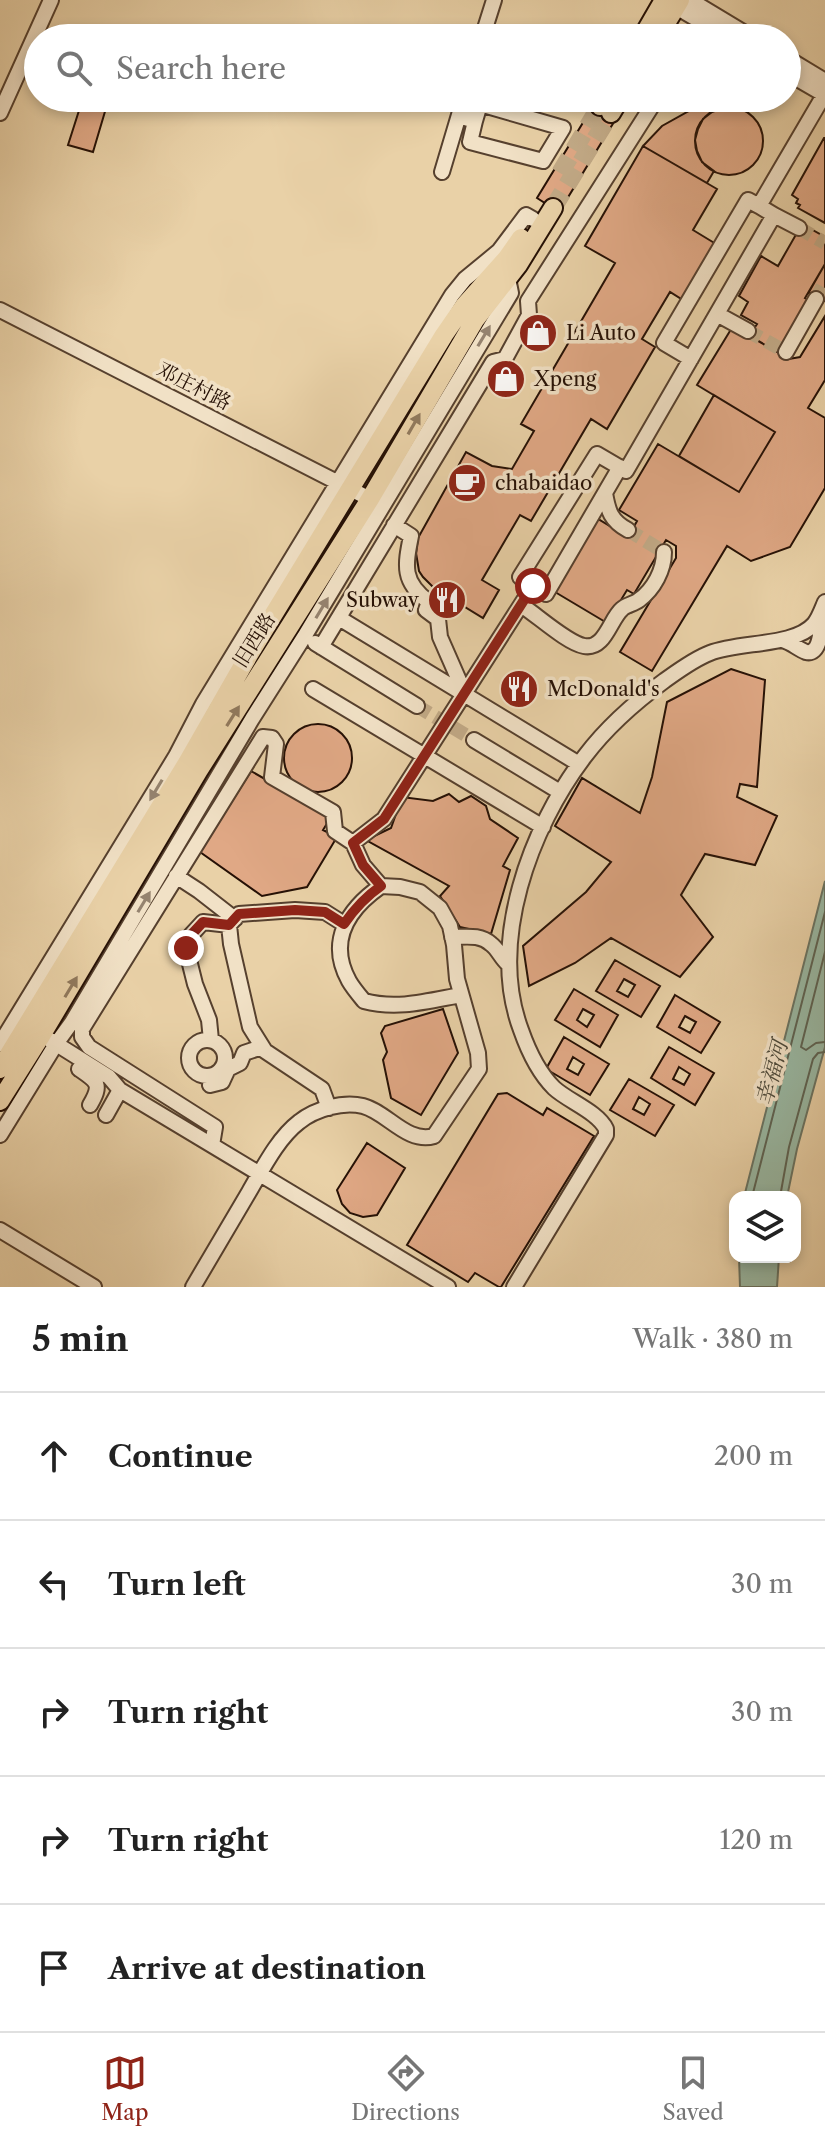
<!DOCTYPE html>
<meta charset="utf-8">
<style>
body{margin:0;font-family:"Libre Caslon Text","Noto Serif SC",serif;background:#f2f2f2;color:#222}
.controls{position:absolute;right:24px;bottom:24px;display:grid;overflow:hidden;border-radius:16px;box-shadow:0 4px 12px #0003}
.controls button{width:72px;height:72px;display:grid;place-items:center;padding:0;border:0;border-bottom:2px solid #e0e0e0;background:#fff;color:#222;font:40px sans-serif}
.stop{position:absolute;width:24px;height:24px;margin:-18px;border:6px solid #8f2418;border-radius:50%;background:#fff}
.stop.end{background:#8f2418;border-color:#fff;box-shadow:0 2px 8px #0008}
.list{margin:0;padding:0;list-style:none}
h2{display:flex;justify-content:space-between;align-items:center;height:104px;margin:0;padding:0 32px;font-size:34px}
h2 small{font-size:26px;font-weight:400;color:#767676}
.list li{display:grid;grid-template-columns:52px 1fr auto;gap:24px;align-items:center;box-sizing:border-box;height:128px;padding:0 32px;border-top:2px solid #e0e0e0}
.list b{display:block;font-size:30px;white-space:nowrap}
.list em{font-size:26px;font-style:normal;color:#767676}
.icon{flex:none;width:44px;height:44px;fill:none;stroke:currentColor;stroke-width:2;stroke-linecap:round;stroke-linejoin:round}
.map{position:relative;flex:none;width:825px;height:1287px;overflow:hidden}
.search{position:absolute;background:#fff;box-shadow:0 4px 12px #0003;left:24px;right:24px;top:24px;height:88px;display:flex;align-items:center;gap:20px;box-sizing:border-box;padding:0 28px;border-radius:44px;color:#767676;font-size:30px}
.sheet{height:744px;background:#fff}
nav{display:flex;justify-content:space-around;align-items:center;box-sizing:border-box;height:112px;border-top:2px solid #e0e0e0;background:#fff;font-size:22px;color:#767676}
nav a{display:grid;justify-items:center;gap:4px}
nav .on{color:#8f2418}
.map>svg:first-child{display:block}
.water{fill:#99b8a3;stroke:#6b7564;stroke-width:2}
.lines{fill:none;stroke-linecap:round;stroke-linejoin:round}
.shore{stroke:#5f6454;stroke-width:2}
.building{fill:#e0a885;stroke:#251005;stroke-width:2;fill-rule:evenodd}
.minor-tunnel{stroke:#c2aa87;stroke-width:14;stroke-dasharray:14 7;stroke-linecap:butt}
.major-tunnel{stroke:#c2aa87;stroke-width:18;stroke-dasharray:18 9;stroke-linecap:butt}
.minor-casing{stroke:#56402e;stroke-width:18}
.major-casing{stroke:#251005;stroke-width:22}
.minor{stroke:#f1e1c6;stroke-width:14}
.major{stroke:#e9d1a7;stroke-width:18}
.oneway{fill:#95836f}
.oneway2{fill:#917a5e}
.route{stroke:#8f2418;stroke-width:10}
.labels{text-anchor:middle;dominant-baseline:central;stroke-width:7;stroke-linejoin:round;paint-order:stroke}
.poi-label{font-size:20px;fill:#251005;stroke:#f1e1c6;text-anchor:start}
.street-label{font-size:20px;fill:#251005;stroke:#f1e1c6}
.water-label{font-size:22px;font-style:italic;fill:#4e4b3c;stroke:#f1e1c6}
</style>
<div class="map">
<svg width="825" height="1287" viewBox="0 0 825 1287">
<rect width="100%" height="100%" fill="#e9d1a7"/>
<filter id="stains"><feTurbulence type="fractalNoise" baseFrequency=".0025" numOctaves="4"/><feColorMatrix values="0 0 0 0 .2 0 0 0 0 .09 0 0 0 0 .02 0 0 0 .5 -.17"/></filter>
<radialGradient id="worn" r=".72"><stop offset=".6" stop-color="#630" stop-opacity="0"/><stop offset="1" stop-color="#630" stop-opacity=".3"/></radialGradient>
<!-- water -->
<path class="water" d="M825 881V1047L797 1149 787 1197H744Z
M739 1257H779L777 1287H740Z"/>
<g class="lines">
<!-- shore -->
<path class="shore" d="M825 952 801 1047 806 1050 816 1043 825 1042
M752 1197 825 912
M780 1197 789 1147 813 1059 818 1053 825 1052"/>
</g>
<!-- building -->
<path class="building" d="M83 98H109L93 152 68 145Z
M595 103 617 117 559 212 537 198Z
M695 141a34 34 0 1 1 68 0a34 34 0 1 1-68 0Z
M723 108 712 112 703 119 698 129 695 140 697 151 702 162 714 171 707 183 643 146 662 126 689 111 698 109Z
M824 138H825V223L798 208 800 205 796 203 798 199 792 195Z
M643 146 717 189 693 230 716 244 683 300 670 292 642 339 655 347 607 429 591 419 531 521 520 515 482 580 499 590 483 618 434 588 423 577 419 571 416 553 418 538 466 452 492 466 512 469 534 431 521 424 615 263 585 246Z
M802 224 825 237V264L805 298 811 301 781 354 749 336 757 324 741 315 748 302 739 296 761 256 778 266Z
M825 264V301L809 292Z
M825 316V380L808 408 825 418V488L790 547 751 561 727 546 652 671 620 652 676 558V546L666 540 634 594 627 590 607 623 555 592 598 519 628 537 637 521 619 510 658 444 739 492 775 432 697 385 733 326 789 359 800 357Z
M714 395 775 432 739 492 679 456Z
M731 669 765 680 757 787 740 784 737 797 777 816 755 865 705 854 681 895 713 937 680 977 611 938 575 963 529 986 523 946 586 892 611 862 555 826 582 778 640 813 652 777 667 702Z
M284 758a34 34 0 1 1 68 0a34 34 0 1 1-68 0Z
M251 771 331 817 323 830 337 837 307 887 262 896 200 852Z
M449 794 459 802 471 796 486 806 490 819 518 838 503 866 510 870 491 934 460 927 440 896 449 886 366 840 391 828 402 797 433 801Z
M615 960 660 986 641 1017 596 991ZM624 979 635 985 628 997 617 991Z
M574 989 618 1015 600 1047 555 1020ZM583 1009 594 1015 587 1027 577 1020Z
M675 995 720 1022 701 1053 657 1027ZM685 1016 696 1022 690 1033 679 1027Z
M443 1009 458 1053 421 1115 391 1098 383 1060 387 1052 381 1033 385 1026Z
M564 1037 609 1064 590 1095 546 1069ZM573 1057 584 1064 578 1075 567 1069Z
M669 1047 714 1073 695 1105 651 1078ZM679 1067 690 1074 684 1085 673 1079Z
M629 1079 674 1105 655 1136 610 1110ZM639 1097 650 1104 644 1115 633 1109Z
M507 1093 543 1115 547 1108 594 1136 501 1287H499L475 1273 468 1282 407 1245 498 1094Z
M367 1143 405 1168 377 1215 363 1217 350 1213 342 1204 337 1190Z"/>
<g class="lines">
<!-- minor-tunnel -->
<path class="minor-tunnel" d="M799 228 825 243
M816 299 825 282
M748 331 786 352
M628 530 664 552
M417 706 474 740"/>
<!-- major-tunnel -->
<path class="major-tunnel" d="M560 173 600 106
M553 208 611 113"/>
<defs>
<path id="minor" d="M690 0 753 38
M676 7 729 38
M482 38 494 0
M787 58 825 81
M787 73 825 95
M0 113 51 0
M459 116 475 121 470 142 543 161 563 128 480 104 475 121
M442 172 464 98
M774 215 799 228
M0 310 370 499
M717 314 748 331
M786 352 816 299
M691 359 664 343 748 200 759 206
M605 493C608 511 611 521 628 530
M394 525 411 536C405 566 402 582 429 602L426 610 438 619 440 637 465 694
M533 586 546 594 620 467
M521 605C537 615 567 643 584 646 605 650 610 619 622 609 626 605 634 604 639 600 654 589 664 570 664 552
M339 618 579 764
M782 640C791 642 798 649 806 652 822 656 821 623 822 613
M315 643 417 706
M321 647 493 362 505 359 529 315 528 301 657 98
M313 689 543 827
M474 740 560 792
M176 876 199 891 235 919
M381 886C348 909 327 941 349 981 353 988 359 995 364 1001 397 1010 428 1001 461 995
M452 937C466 937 480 934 491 944 498 949 501 958 508 964
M50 1040 109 1077 120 1090 106 1115
M211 1040 209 1020 195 984 186 948 191 935 203 922 229 925
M189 1058a18 18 0 1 1 36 0a18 18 0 1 1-36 0Z
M0 1044 176 756 203 704 452 295 465 279 499 251 526 215 533 219
M79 1069C98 1082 102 1084 90 1105
M210 1085 222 1082 228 1069 240 1063 244 1053 262 1047
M120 1090 448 1287
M329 1108 322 1089 265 1051 250 1027 231 944 229 925 239 914 295 910 325 912 344 924
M0 1135 56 1044 72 1022 252 719 304 637 511 293 508 278
M212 1145 215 1127 89 1047 82 1037V1029L263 737 272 738 276 744 272 777 333 812 335 831 353 843
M0 1230 94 1287
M193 1287C212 1255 231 1223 249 1192 263 1168 278 1138 299 1122 315 1109 343 1101 363 1106 387 1112 407 1144 434 1136L479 1069 478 1053 457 979 454 945 450 926 440 908 420 892 400 887 381 886 363 865 353 843 384 819 533 586 520 577 597 454 626 471 774 215 759 206 824 95
M514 1287 606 1135V1129C598 1112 568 1101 554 1088 539 1073 528 1050 521 1030 488 942 530 828 585 756 607 727 634 703 664 681 678 671 694 659 710 653 740 641 794 647 814 624 819 618 822 609 825 602"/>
<path id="major" d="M642 38 664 0
M657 38 680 0
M600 106 605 98
M611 113 620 98
M0 1069 187 763 250 653 444 335 464 306 507 258 521 238
M0 1101 41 1036 199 770 370 499 475 320 518 265 553 208"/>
</defs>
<!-- minor casing -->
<use href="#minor" class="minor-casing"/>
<!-- major casing -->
<use href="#major" class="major-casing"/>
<!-- minor -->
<use href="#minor" class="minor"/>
<!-- major -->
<use href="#major" class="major"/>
</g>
<!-- one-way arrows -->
<defs><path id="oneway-solid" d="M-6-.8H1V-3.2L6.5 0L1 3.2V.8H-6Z" transform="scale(2)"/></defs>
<g class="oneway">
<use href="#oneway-solid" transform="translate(484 336) rotate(-59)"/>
<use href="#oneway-solid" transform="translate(322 608) rotate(-59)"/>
<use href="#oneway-solid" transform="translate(156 790) rotate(121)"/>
<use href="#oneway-solid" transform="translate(144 902) rotate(-59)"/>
</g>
<g class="oneway2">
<use href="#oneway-solid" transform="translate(414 424) rotate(-60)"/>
<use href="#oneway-solid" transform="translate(233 716) rotate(-58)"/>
<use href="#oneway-solid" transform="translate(71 987) rotate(-59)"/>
</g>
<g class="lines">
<!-- route -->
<path class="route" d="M186 948 191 935 203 922 229 925 239 914 295 910 325 912 344 924C355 908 365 897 381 886L363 865 353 843 384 819 533 586"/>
</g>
<!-- icons -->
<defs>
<symbol id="shop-disc" viewBox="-11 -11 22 22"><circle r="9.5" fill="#8f2418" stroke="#f1e1c6"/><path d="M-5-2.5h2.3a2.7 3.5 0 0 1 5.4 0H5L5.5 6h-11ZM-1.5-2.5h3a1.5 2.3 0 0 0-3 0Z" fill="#fff"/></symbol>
<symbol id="cafe-disc" viewBox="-11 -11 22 22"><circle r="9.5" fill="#8f2418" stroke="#f1e1c6"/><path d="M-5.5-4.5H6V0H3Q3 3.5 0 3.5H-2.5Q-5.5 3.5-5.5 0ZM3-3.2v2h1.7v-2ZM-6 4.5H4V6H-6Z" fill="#fff"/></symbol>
<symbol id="restaurant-disc" viewBox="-11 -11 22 22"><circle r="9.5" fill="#8f2418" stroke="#f1e1c6"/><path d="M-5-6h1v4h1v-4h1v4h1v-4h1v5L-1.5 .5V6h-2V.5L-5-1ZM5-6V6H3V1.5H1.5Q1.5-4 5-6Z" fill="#fff"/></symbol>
</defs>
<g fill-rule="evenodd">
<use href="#shop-disc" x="516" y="311" width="44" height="44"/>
<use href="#shop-disc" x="484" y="357" width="44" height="44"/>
<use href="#cafe-disc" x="445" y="461" width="44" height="44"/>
<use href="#restaurant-disc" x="425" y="578" width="44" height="44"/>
<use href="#restaurant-disc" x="497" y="667" width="44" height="44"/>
</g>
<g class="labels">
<!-- poi labels -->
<g class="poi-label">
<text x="566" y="333">Li Auto</text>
<text x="534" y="379">Xpeng</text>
<text x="495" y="483">chabaidao</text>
<text x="419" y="600" text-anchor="end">Subway</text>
<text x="547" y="689">McDonald's</text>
</g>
<!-- street labels -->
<g class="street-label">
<text transform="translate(194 386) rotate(27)">邓庄村路</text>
<text transform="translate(254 640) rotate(-58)">旧西路</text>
</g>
<!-- water labels -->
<g class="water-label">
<text transform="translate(772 1073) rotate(-75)">幸福河</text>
</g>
</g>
<rect width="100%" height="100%" filter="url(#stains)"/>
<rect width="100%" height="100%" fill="url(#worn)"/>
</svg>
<div class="controls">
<button><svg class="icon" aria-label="layers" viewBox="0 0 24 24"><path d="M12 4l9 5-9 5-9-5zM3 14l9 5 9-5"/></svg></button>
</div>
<div class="stop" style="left:533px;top:586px"></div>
<div class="stop end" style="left:186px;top:948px"></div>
<div class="search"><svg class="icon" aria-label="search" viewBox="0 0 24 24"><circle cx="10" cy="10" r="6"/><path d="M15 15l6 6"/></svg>Search here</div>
</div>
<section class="sheet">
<h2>5 min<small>Walk · 380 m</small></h2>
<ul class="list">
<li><svg class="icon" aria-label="ahead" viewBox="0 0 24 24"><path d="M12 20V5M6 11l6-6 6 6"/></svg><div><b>Continue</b></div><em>200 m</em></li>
<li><svg class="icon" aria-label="left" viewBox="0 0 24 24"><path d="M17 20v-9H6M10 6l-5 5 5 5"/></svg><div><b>Turn left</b></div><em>30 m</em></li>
<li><svg class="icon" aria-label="right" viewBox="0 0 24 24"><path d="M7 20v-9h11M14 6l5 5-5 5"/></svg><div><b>Turn right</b></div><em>30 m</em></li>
<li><svg class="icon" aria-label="right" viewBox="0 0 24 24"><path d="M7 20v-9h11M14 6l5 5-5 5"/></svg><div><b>Turn right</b></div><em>120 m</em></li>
<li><svg class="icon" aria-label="arrive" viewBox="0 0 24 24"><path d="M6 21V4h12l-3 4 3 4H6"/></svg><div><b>Arrive at destination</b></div></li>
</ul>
</section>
<nav>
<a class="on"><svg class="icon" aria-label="map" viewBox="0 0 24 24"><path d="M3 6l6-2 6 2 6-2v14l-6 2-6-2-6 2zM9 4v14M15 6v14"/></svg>Map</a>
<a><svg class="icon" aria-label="directions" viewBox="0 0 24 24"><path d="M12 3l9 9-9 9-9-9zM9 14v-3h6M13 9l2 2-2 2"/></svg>Directions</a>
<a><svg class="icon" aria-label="saved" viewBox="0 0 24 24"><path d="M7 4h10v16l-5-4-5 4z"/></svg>Saved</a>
</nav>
